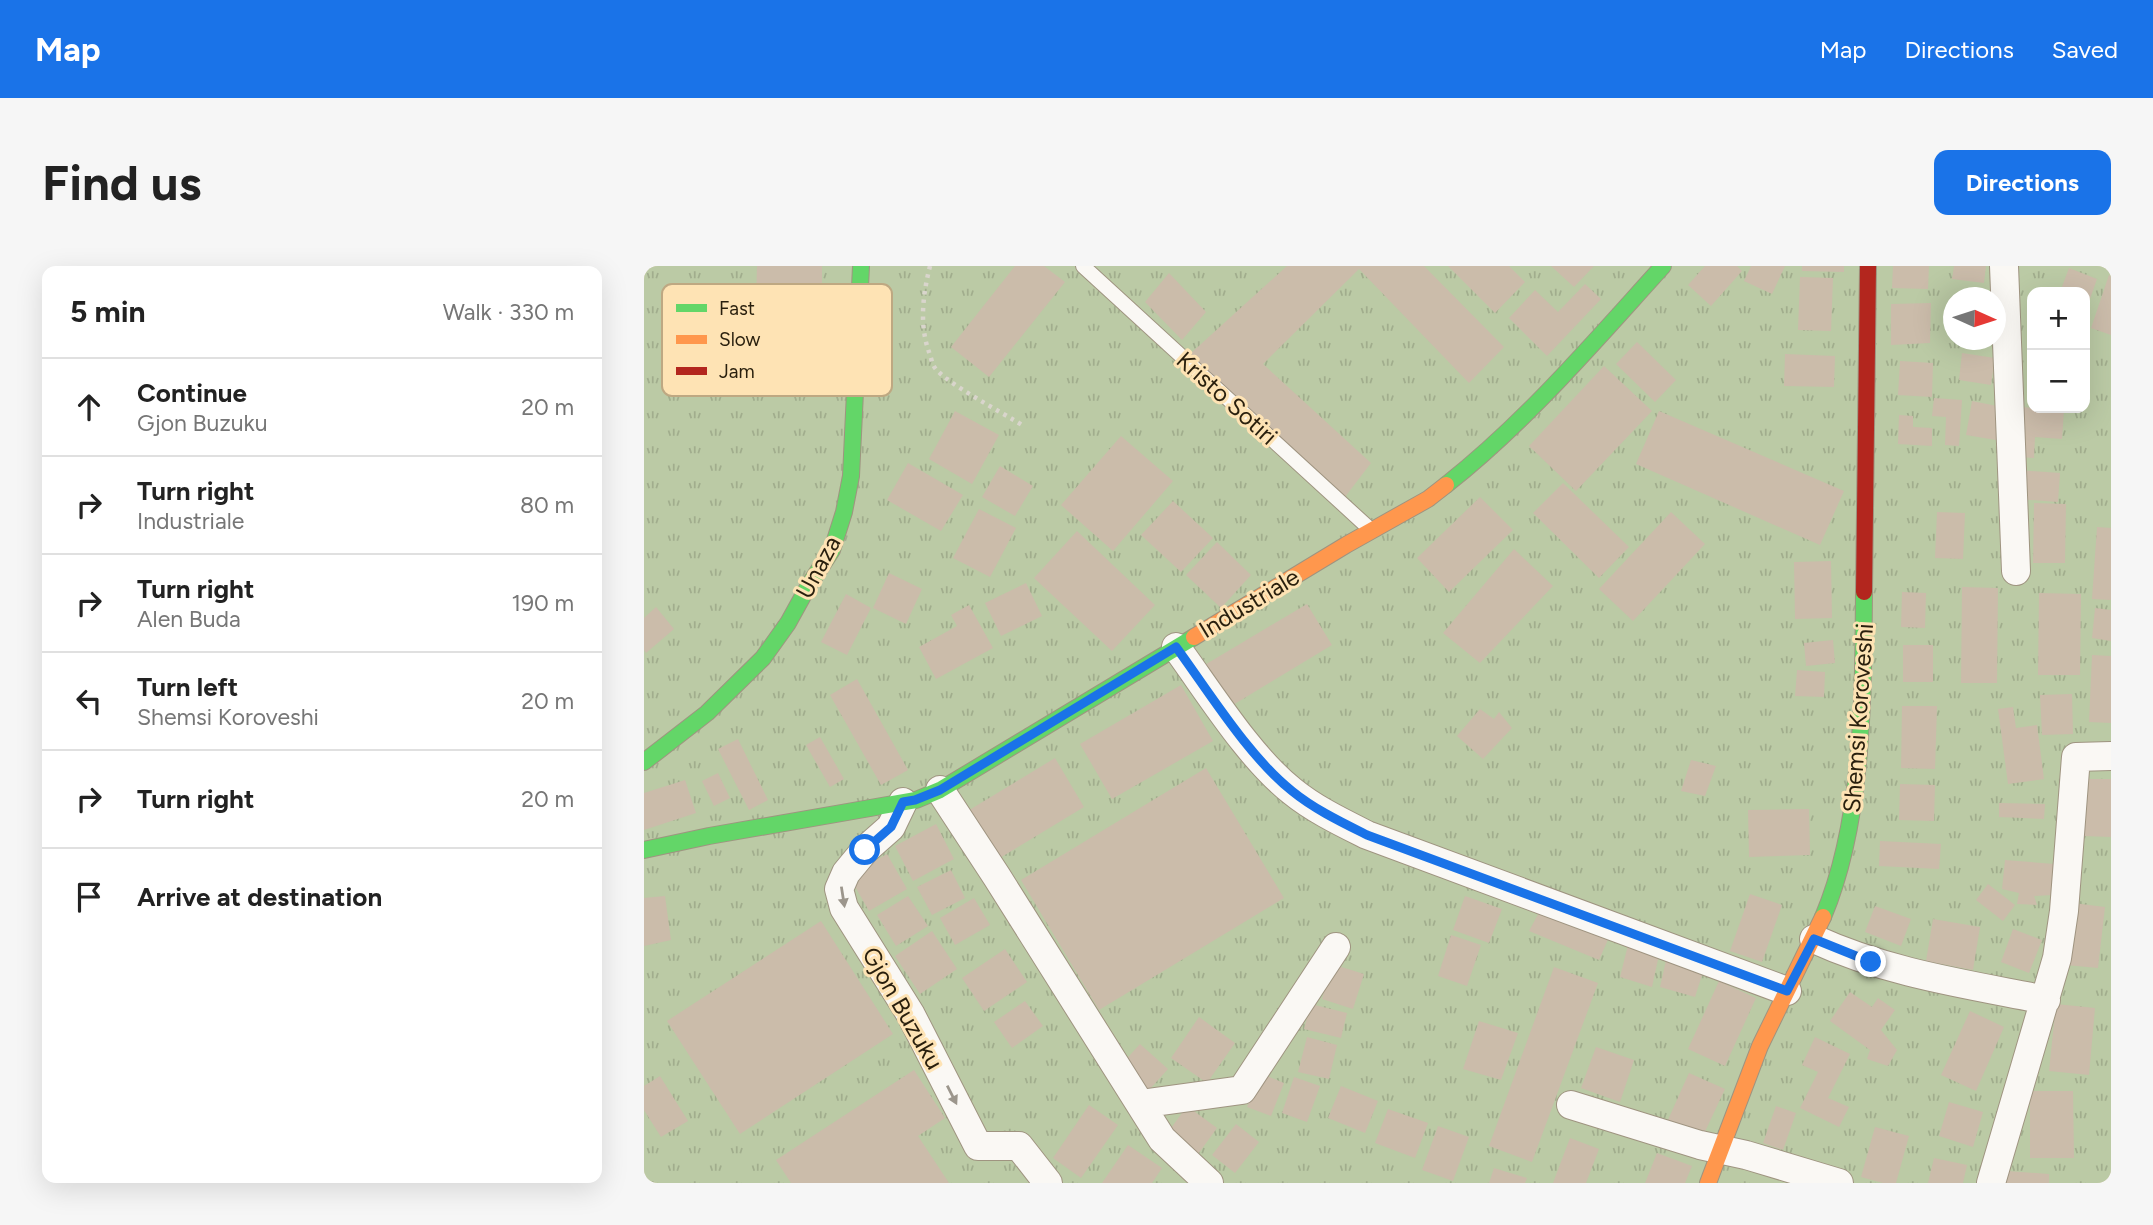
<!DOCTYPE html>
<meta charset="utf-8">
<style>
body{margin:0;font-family:Figtree,sans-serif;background:#f6f6f6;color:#222}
.controls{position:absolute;right:21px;top:21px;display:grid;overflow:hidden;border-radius:14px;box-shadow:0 7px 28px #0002}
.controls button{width:63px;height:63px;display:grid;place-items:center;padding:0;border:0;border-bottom:2px solid #e0e0e0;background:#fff;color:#222;font:35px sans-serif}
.compass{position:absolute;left:1299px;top:21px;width:63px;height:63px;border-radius:50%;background:#fff;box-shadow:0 7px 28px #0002;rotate:93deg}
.stop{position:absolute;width:21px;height:21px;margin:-16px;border:5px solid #1a73e8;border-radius:50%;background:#fff}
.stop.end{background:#1a73e8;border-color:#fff;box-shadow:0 2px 7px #0008}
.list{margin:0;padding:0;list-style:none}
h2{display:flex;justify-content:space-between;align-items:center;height:91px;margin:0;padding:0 28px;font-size:30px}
h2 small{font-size:23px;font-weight:400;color:#767676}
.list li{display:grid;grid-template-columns:46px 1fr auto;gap:21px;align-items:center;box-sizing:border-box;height:98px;padding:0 28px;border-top:2px solid #e0e0e0}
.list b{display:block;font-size:26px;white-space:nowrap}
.list p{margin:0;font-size:23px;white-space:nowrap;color:#767676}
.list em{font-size:23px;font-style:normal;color:#767676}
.icon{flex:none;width:38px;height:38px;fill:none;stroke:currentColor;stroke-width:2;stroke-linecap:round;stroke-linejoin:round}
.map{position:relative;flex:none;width:1467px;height:917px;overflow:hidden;border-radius:14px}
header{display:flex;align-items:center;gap:42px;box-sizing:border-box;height:98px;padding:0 35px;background:#1a73e8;color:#fff}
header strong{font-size:33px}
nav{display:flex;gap:38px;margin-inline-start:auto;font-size:24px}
.intro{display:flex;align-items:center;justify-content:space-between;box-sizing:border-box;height:168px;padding:0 42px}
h1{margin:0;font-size:49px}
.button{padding:18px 32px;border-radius:14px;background:#1a73e8;color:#fff;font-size:24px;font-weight:700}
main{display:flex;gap:42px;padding:0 42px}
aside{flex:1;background:#fff;border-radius:14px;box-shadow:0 7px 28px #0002}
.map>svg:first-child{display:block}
.park{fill:url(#park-tufts);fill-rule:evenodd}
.building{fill:#cbbcaa}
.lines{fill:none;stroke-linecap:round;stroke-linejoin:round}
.lane-casing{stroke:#9f9480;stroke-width:16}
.street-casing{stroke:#9f9480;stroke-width:30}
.fast-casing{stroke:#9f9480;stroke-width:18}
.slow-casing{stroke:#9f9480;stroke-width:18}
.jam-casing{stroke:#9f9480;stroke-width:18}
.path{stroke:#d9d5cc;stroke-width:4.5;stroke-dasharray:3.5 5;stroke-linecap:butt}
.lane{stroke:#faf8f4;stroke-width:14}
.street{stroke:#faf8f4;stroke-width:28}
.fast{stroke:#63d668;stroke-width:16}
.slow{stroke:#ff974d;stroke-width:16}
.jam{stroke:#b3261e;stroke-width:16}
.oneway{fill:#9c968c}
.route{stroke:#1a73e8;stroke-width:9}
.labels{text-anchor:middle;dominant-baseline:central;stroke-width:6;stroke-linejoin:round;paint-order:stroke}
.street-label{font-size:24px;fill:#291f0d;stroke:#fee3b4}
.key{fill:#fee3b4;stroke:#bea882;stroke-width:2}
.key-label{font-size:19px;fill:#291f0d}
</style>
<header>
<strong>Map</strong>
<nav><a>Map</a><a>Directions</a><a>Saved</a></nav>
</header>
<div class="intro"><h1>Find us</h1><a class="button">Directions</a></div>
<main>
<aside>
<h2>5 min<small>Walk · 330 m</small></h2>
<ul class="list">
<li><svg class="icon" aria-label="ahead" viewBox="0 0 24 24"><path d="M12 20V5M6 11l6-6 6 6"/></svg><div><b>Continue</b><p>Gjon Buzuku</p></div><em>20 m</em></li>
<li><svg class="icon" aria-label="right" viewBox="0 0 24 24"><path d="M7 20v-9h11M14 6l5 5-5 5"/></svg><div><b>Turn right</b><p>Industriale</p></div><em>80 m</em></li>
<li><svg class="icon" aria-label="right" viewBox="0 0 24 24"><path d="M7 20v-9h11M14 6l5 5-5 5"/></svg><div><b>Turn right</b><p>Alen Buda</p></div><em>190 m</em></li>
<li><svg class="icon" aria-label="left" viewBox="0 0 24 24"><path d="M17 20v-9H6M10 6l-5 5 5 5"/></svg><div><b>Turn left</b><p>Shemsi Koroveshi</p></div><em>20 m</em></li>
<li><svg class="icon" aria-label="right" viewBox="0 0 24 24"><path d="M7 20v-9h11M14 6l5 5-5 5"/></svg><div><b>Turn right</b></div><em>20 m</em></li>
<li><svg class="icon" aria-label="arrive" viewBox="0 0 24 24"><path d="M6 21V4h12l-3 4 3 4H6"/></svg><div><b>Arrive at destination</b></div></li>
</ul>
</aside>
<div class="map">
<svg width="1467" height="917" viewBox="0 0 1467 917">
<defs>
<pattern id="park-tufts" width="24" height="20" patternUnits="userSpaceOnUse" patternTransform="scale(1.75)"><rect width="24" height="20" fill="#bbcaa5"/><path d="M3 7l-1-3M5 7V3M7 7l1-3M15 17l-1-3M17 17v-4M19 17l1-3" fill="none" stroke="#a1ad8d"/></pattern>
</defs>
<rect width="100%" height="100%" fill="#e0d2b8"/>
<!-- park -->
<path class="park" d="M0 0H1467V917H0ZM1388 26H1441V142H1388ZM1310 32H1352V74H1310Z"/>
<!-- building -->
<path class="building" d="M113 0H178V34L112 33Z
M371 0H400L421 16 345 111 307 81Z
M643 0H780L860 81 825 117 715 3 619 98 727 197 701 231 546 88Z
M804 0H865L881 16 851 47Z
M907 0H950L930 21Z
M1061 0H1093L1098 5 1067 40 1044 19Z
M1107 0H1141L1128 28 1100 15Z
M1158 0H1200V6L1158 5Z
M1249 0H1285L1284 23 1248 22Z
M1310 0H1342L1340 17 1308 13Z
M1425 2 1453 13 1441 47V26H1416Z
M525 7 562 46 538 74 501 36Z
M1465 9 1467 10V69L1447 62Z
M1156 11 1189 12 1187 65 1154 64Z
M941 18 957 33 903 90 865 52 891 24 914 46Z
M1287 37 1286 77 1247 79V38Z
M993 76 1032 114 1011 136 972 98Z
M1318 87 1351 92 1347 119 1315 114Z
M1141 88 1191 90 1190 121 1140 120Z
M1256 95 1289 97 1288 131 1254 129Z
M960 100 1008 145 932 225 885 180Z
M1290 132 1318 134 1315 180 1301 179 1302 151 1288 150Z
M1328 135 1358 141 1352 174 1322 169Z
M1377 141 1420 144 1418 173 1391 171 1390 192 1374 191Z
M311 145 355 169 328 218 285 193Z
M1015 145 1200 225 1176 279 992 198Z
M1255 149 1269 150V161L1288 162V180L1254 178Z
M477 170 529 215 469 285 417 239Z
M264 197 319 229 297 265 243 234Z
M356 200 389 220 371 250 338 231Z
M1374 204 1416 207 1414 236 1373 233Z
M919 217 985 281 955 312 889 247Z
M836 231 869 264 805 326 773 292Z
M529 235 569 272 537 306 497 269Z
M1390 237 1422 238 1421 297H1389Z
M335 243 372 262 346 311 309 292Z
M1027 246 1061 278 989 355 955 323Z
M1293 246 1321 247 1319 293 1291 292Z
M1453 261 1467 262V334L1448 333Z
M433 265 511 339 468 385 390 312Z
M573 276 607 309 577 342 542 309Z
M870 283 909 320 836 397 799 367Z
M1187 295 1188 352 1151 353 1150 296Z
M245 307 278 323 262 358 229 342Z
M382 317 398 350 357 370 341 337Z
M1318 321 1354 322 1353 417H1317Z
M1258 326 1282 327 1281 362 1257 361Z
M1395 327 1437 328 1436 409H1394Z
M202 328 227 342 203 389 177 376Z
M663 338 688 379 584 442 559 400Z
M325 339 349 382 292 413 275 381 313 360 307 349Z
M12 341 30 363 2 387 0 384V352Z
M1451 342 1467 344V375L1448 372Z
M1189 374 1191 397 1162 400 1160 377Z
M1259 379H1289V416H1259Z
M1448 389 1467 390V457L1445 456Z
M1153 404 1181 406 1180 431 1151 430Z
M213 413 264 504 237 519 186 429Z
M537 419 569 475 468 533 436 478Z
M1428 428 1429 468 1398 469 1396 429Z
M1258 440H1293L1291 503 1257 502Z
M1369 441 1372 462 1393 459 1400 513 1364 518 1354 443Z
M836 443 850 453 855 446 868 462 839 493 813 470Z
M176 471 200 513 186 521 162 479Z
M94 473 124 534 105 544 74 483Z
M411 492 440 541 351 595 322 546Z
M1047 494 1072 500 1061 530 1037 525Z
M562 502 640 632 455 744 377 614Z
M74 507 86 532 70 540 58 515Z
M1440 513H1467V571L1439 570Z
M41 514 52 547 0 564V527Z
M1256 518 1291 519 1290 555 1255 554Z
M1355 537 1401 538 1400 553 1355 551Z
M1165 543 1166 589 1105 591 1104 544Z
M292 558 310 593 269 615 251 580Z
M1236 575 1297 578 1295 603 1235 600Z
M243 588 263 623 225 645 205 610Z
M1361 594 1410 598 1409 629 1390 630 1393 639 1373 638 1375 627 1358 623Z
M307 604 321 632 288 649 273 621Z
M1344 618 1371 639 1359 655 1332 634Z
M1106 628 1138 639 1118 696 1086 685Z
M21 630 27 674 0 680V632Z
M264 630 284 660 252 680 233 649Z
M821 630 858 643 845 677 809 664Z
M330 632 346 659 311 679 296 652Z
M1429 637 1461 641 1454 702 1422 699Z
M1231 640 1267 653 1257 680 1221 666Z
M898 641 966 669 955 694 885 665Z
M1289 653 1336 661 1329 704 1282 695Z
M177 655 249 768 96 868 23 755Z
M1369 663 1398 674 1385 707 1357 696Z
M288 665 313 703 276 728 251 690Z
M807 669 837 679 823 720 794 710Z
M984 679 1015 689 1008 721 976 711Z
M361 683 383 716 340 745 318 712Z
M1023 690 1060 703 1051 731 1016 721Z
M688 698 720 708 709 743 678 733Z
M910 701 954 717 888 896 845 880Z
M1075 715 1112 732 1081 800 1044 783Z
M1206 726 1228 741 1234 732 1251 744 1237 764 1253 784 1244 800 1223 793 1226 784 1186 755Z
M381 735 399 760 368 782 350 756Z
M667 738 703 747 697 772 660 763Z
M1412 738 1451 742 1445 809 1405 805Z
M1326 745 1360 761 1332 825 1297 809Z
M555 751 591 777 563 817 527 792Z
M835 755 874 767 857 814 819 803Z
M663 771 693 779 685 813 654 806Z
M1171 771 1206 788 1184 832 1205 841 1195 861 1156 842 1174 806 1158 799Z
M496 778 524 803 505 824 477 799Z
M952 781 990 794 976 836 937 822Z
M270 804 301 852 274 870 305 917H147L132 894Z
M616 807 640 817 627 850 603 841Z
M1045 807 1081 823 1058 872 1023 856Z
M16 810 44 855 17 871 0 844V820Z
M650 811 676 820 663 856 638 847Z
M697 820 734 835 721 867 684 852Z
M1386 825H1429L1430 892H1386Z
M1305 836 1339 846 1329 881 1295 870Z
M445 839 474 859 437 912 409 892Z
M543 840 573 862 552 891 522 869Z
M1132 840 1152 847 1139 884 1119 877Z
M744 843 784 857 771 892 731 877Z
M592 858 615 876 591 907 568 889Z
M794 860 825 871 809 915 778 904Z
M1231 861 1265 870 1252 917H1239L1217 911Z
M926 872 955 883 942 917H909Z
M484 879 518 902 508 917H458Z
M1013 887 1048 900 1041 917H1001Z
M1290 892 1323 899 1319 917H1284Z
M850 902 883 912 881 917H845Z
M1363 905 1405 908V917H1362Z"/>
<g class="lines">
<defs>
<path id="lane" d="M439 0 727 264"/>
<path id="street" d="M1360 0 1372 305
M532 381C565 426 605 491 648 525 670 543 697 556 723 569L1143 725
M296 524 353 611 518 873 565 917
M259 536 247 561 221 584 202 607 195 623 200 642 267 749 334 880H375L404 917
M1170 673C1244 707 1322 718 1402 734
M496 838 598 824 692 681
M927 839 1056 879 1102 889 1195 917
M1347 917 1413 692 1420 645 1432 491 1467 490"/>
<path id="fast" d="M802 219C883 155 950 76 1019 0
M0 496 63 447 119 392 144 357 165 319 188 284 200 246 207 210 217 0
M0 584 65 570 272 534 296 524 550 371
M1179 651C1220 554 1219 430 1220 326"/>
<path id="slow" d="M550 371 702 279 784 233 802 219
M1064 917 1116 780 1179 651"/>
<path id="jam" d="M1220 326 1224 0"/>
</defs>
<!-- lane casing -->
<use href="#lane" class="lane-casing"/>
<!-- street casing -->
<use href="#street" class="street-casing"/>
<!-- fast casing -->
<use href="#fast" class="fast-casing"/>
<!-- slow casing -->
<use href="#slow" class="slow-casing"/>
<!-- jam casing -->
<use href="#jam" class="jam-casing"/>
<!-- path -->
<path class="path" d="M286 0C279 28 275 58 285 86 287 91 288 98 291 102 302 117 359 147 378 159"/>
<!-- lane -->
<use href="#lane" class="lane"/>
<!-- street -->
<use href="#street" class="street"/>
<!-- fast -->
<use href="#fast" class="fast"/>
<!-- slow -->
<use href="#slow" class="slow"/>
<!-- jam -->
<use href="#jam" class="jam"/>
</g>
<!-- one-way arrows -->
<defs><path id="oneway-solid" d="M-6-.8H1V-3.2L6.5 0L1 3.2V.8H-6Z" transform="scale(1.75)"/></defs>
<g class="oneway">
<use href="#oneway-solid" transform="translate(199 631) rotate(81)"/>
<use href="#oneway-solid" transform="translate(308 829) rotate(63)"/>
</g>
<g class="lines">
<!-- route -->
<path class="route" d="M221 584 247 561 259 536 271 534 296 524 532 381C565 426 605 491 648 525 670 543 697 556 723 569L1143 725 1170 673 1227 696"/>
</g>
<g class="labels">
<!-- street labels -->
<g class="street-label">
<text transform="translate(583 132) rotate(42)">Kristo Sotiri</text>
<text transform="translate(174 301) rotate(-62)">Unaza</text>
<text transform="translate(605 337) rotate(-31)">Industriale</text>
<text transform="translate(1214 452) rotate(-86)">Shemsi Koroveshi</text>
<text transform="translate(259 742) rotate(60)">Gjon Buzuku</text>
</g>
</g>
<!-- legend -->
<rect x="18" y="18" width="230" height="112" rx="10" class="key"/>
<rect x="32" y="38" width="31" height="8" fill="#63d668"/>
<rect x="32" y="69" width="31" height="9" fill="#ff974d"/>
<rect x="32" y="101" width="31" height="8" fill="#b3261e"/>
<g class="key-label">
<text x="75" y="49">Fast</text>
<text x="75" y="80">Slow</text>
<text x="75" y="112">Jam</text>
</g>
</svg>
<div class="controls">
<button>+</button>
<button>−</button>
</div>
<svg class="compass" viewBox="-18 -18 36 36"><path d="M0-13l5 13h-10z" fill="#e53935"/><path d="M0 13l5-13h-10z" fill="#767676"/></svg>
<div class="stop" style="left:221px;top:584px"></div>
<div class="stop end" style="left:1227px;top:696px"></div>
</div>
</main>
